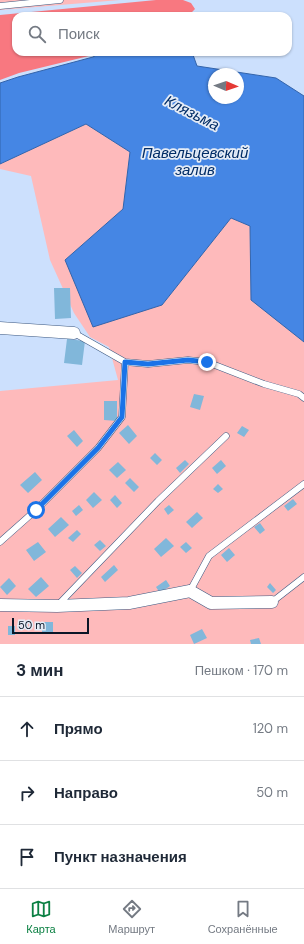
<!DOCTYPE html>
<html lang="ru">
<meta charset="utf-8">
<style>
body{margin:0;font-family:"DM Sans",sans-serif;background:#f2f2f3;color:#1f2937}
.compass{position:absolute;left:208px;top:68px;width:36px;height:36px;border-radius:50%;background:#fff;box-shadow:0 1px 3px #0004;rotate:92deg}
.scale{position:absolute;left:12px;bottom:10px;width:77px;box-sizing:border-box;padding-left:4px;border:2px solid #0a1627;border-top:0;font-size:11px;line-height:14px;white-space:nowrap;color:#0a1627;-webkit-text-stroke:3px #e5ecf6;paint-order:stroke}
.stop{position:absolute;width:12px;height:12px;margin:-9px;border:3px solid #1a73e8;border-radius:50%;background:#fff}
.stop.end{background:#1a73e8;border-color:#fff;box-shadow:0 1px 4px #0008}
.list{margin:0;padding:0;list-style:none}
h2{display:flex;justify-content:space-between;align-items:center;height:52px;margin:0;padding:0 16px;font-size:17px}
h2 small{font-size:13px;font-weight:400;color:#747a83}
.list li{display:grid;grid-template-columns:26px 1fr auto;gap:12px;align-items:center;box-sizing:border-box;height:64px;padding:0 16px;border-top:1px solid #e0e1e3}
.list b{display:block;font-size:15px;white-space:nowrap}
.list em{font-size:13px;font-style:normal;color:#747a83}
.icon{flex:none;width:22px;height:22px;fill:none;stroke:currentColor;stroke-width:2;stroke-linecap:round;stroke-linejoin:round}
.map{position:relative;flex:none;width:304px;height:644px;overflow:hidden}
.search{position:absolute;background:#fff;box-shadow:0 1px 3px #0004;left:12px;right:12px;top:12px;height:44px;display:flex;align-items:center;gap:10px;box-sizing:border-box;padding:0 14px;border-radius:12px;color:#747a83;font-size:15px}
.sheet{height:244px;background:#fff}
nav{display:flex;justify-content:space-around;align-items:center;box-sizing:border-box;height:56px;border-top:1px solid #e0e1e3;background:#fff;font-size:11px;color:#747a83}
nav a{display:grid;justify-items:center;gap:2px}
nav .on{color:#0b8043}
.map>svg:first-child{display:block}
.green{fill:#febabb}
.forest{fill:#f87880}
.water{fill:#4586e4;stroke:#3364ab;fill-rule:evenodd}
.building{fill:#81b7da}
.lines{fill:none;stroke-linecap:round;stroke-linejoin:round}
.service-casing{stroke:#3c5881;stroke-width:7}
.minor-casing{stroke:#3c5881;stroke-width:13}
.service{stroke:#fff;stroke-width:6}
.minor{stroke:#fff;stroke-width:12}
.route{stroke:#1a73e8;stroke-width:5}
.labels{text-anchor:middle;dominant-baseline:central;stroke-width:3.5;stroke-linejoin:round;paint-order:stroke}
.water-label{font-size:15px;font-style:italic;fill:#002c66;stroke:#e5ecf6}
</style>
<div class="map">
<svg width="304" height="644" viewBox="0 0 304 644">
<rect width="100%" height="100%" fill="#cce0fd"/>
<!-- green -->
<path class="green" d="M0 0H120L0 10Z
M86 124 130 152 123 209 65 260 162 305 231 218 250 226 251 300 304 342V644H0V391L118 380 109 347 90 337 74 313 50 260 31 176 0 169V164Z"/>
<!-- forest -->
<path class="forest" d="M156 0H183L191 3 195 9 188 16H164L157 12 150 16H16V52H98L93 55 19 73 0 80V15Z"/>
<!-- water -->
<path class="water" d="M101 52H192L197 66 276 78 304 96V342L251 300 250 226 231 218 162 305 93 327 65 260 123 209 130 152 86 124 0 164V83L18 77 93 57ZM214 74H238V98H214Z"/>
<!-- building -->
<path class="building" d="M54 288H70L71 318 55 319Z
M67 339 85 341 82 365 64 363Z
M194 394 204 396 200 410 190 407Z
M104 401H117V421L104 420Z
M128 425 137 436 129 444 119 433Z
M242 426 249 430 244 437 237 433Z
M74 430 83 441 77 447 67 436Z
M155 453 162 460 157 465 150 458Z
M185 460 189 464 180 473 176 468Z
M221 460 226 466 217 474 212 468Z
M118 462 126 470 117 478 109 470Z
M35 472 42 480 28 493 20 485Z
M130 478 139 487 134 492 125 483Z
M218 484 223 489 218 493 213 489Z
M94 492 102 500 93 508 86 500Z
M115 495 122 503 117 508 110 500Z
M293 499 297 504 288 511 284 506Z
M79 505 83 510 76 516 72 511Z
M169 505 174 510 168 515 164 509Z
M197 512 203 518 192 528 186 522Z
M61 517 69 525 55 537 48 529Z
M260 523 265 530 260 534 254 527Z
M77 530 81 534 73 542 68 538Z
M166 538 174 546 161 557 154 549Z
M100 540 106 546 100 551 94 545Z
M38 542 46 552 34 561 26 550Z
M186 542 192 548 186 553 180 547Z
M229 548 235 555 227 562 221 555Z
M114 565 118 570 105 582 101 577Z
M75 566 82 573 77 578 70 570Z
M41 577 49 586 36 597 28 589Z
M9 578 16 586 7 595 0 587Z
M166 580 170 586 160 593 156 587Z
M270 583 276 590 273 593 267 587Z
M42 622H53V633L42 632Z
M8 626H15V635H8Z
M202 629 207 638 194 644 190 635Z
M259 638 261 644H251L250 640Z"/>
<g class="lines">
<defs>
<path id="service" d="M0 6 60 0
M74 333 125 362 148 364 188 360 207 362 264 384 299 394 304 398
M0 542 36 510 98 448 122 417 125 362
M190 591 209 556 304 484
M272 602 304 577
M58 605 158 501 226 436"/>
<path id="minor" d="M0 328 74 333
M0 605 57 606 129 603 190 591 211 603 272 602"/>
</defs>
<!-- service casing -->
<use href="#service" class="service-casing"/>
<!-- minor casing -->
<use href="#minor" class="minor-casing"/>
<!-- service -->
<use href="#service" class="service"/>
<!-- minor -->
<use href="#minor" class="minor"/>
</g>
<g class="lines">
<!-- route -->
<path class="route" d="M36 510 98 448 122 417 125 362 148 364 188 360 207 362"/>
</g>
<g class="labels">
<!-- water labels -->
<g class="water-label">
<text transform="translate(192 113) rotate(27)">Клязьма</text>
<text x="195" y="153">Павельцевский<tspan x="195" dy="17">залив</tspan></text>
</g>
</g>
</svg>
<svg class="compass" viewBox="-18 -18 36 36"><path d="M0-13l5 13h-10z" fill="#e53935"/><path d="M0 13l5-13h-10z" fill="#747a83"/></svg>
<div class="scale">50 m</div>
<div class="stop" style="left:36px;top:510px"></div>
<div class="stop end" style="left:207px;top:362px"></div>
<div class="search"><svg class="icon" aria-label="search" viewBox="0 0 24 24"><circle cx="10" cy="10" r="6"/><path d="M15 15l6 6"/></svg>Поиск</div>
</div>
<section class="sheet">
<h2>3 мин<small>Пешком · 170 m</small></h2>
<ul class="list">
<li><svg class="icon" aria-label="ahead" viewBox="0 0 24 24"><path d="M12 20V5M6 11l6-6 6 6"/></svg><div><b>Прямо</b></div><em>120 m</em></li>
<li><svg class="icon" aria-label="right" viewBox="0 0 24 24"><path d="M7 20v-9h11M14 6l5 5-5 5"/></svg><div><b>Направо</b></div><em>50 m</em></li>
<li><svg class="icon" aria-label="arrive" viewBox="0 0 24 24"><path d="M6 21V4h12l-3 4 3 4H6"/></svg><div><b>Пункт назначения</b></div></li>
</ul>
</section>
<nav>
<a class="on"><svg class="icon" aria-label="map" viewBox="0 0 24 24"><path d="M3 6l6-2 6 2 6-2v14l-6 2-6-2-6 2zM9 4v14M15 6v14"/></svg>Карта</a>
<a><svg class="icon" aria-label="directions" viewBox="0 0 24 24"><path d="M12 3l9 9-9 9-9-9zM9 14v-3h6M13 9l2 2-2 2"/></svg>Маршрут</a>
<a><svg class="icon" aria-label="saved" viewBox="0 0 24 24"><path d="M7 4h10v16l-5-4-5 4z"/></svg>Сохранённые</a>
</nav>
